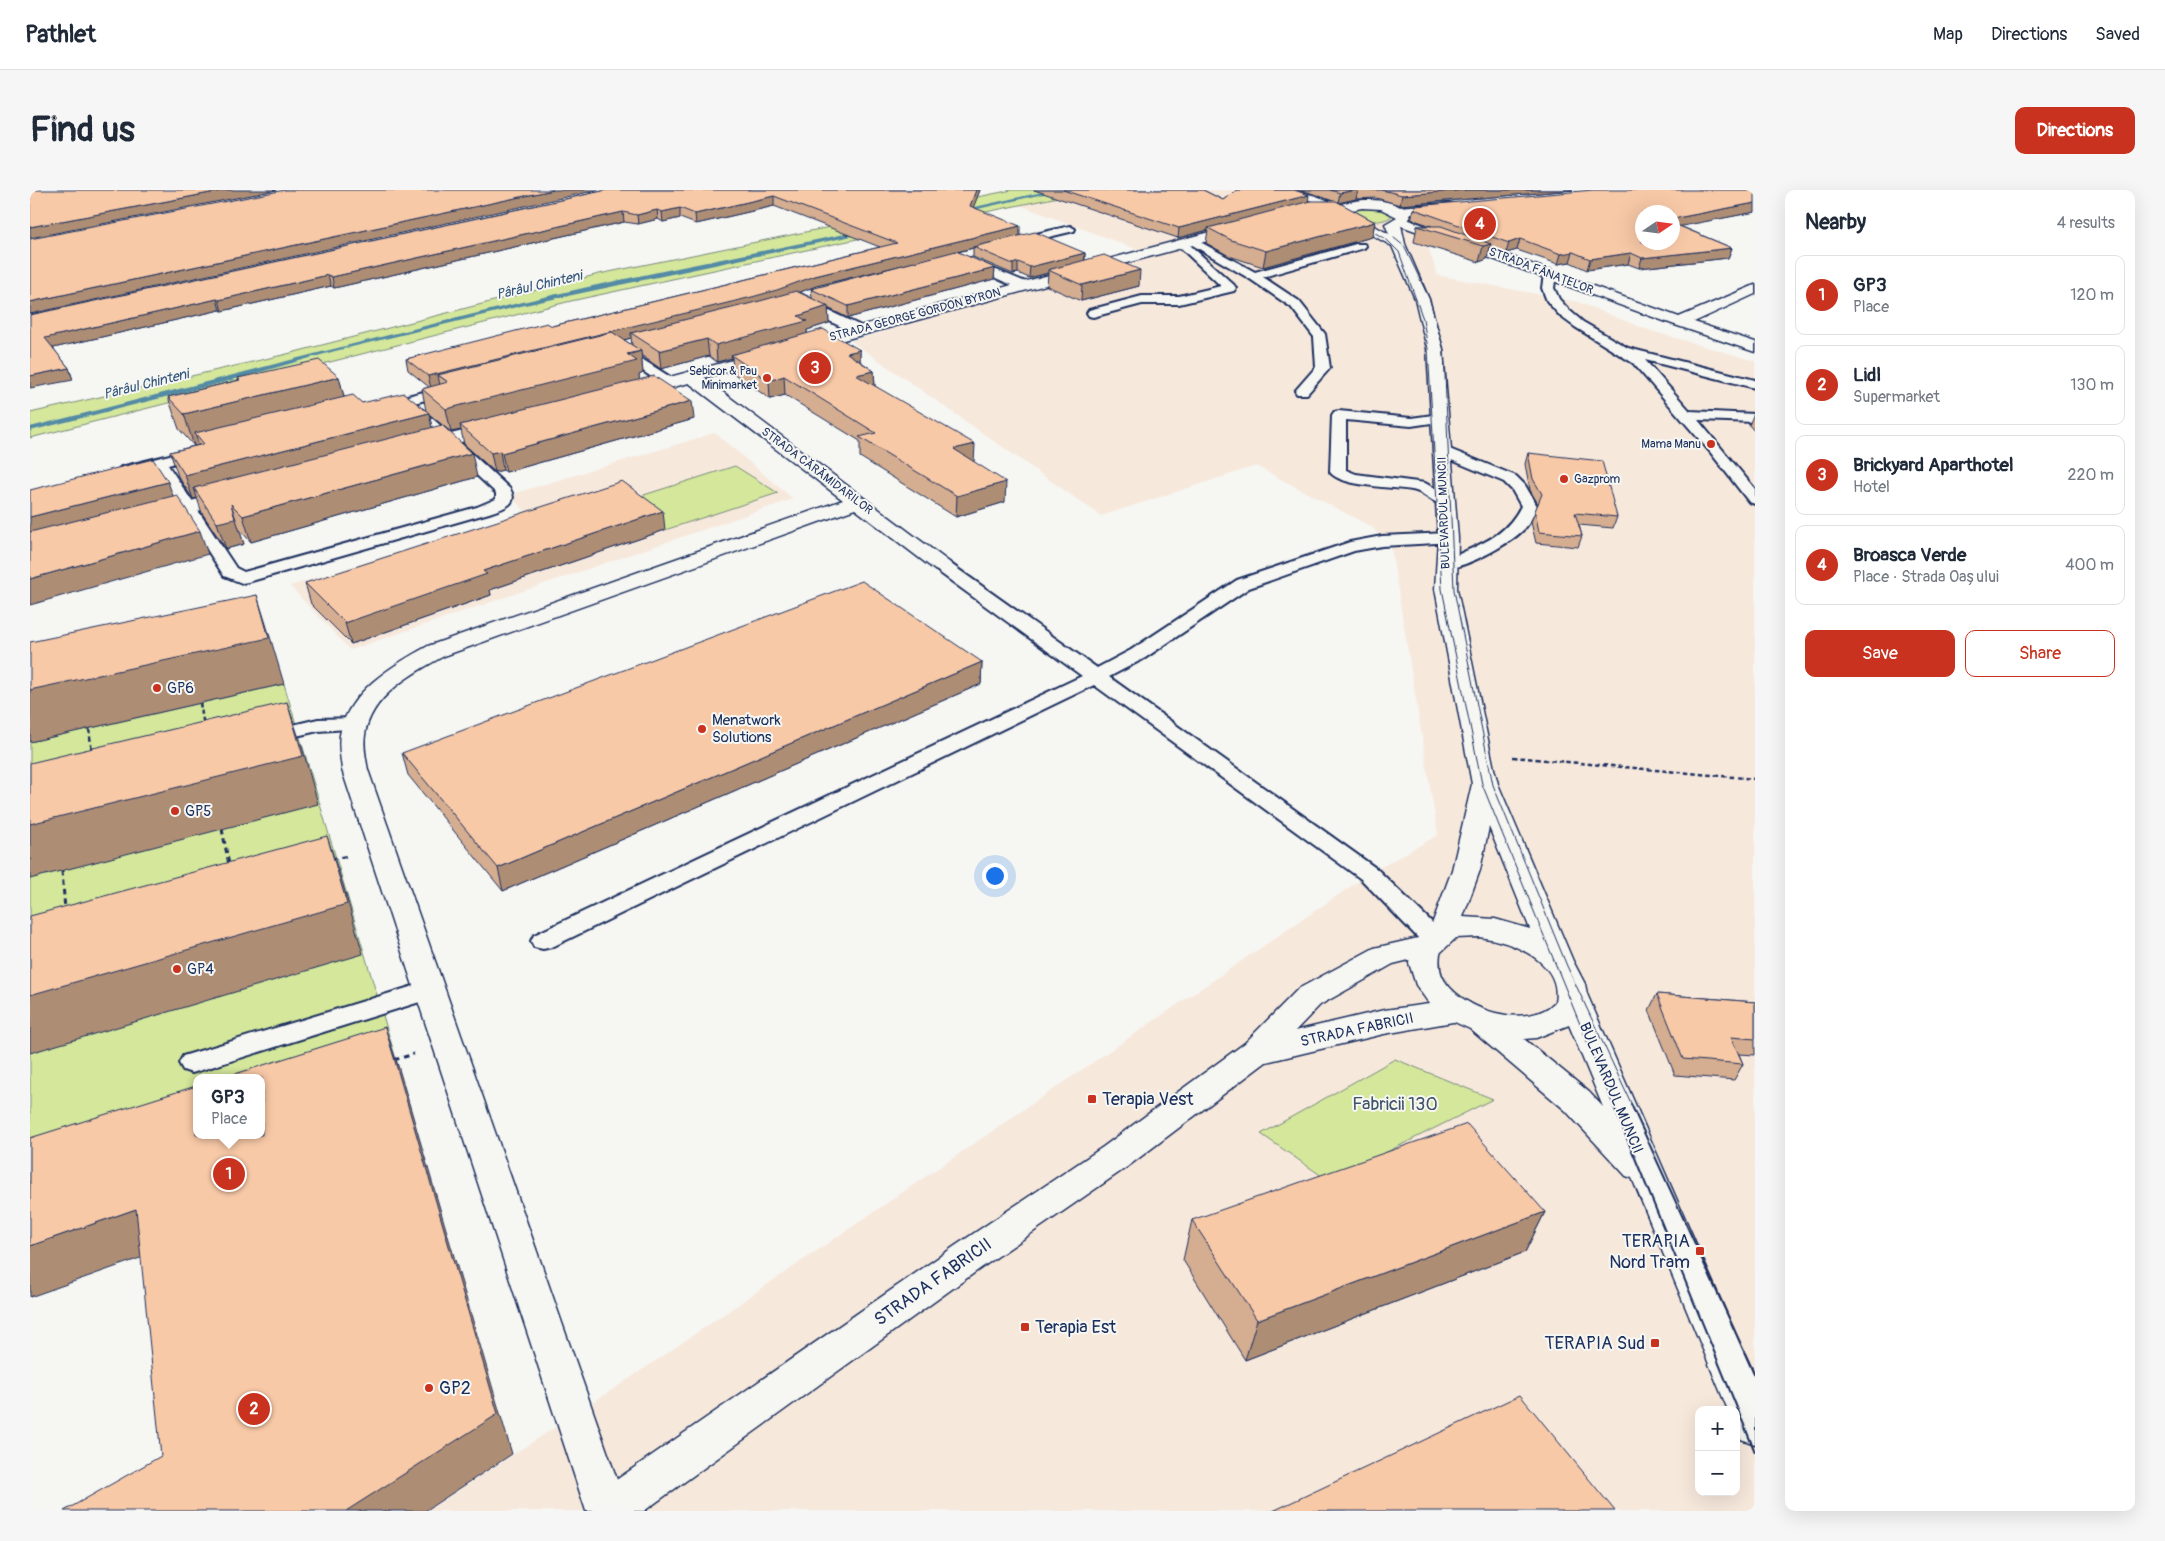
<!DOCTYPE html>
<meta charset="utf-8">
<style>
body{margin:0;font-family:Pangolin,sans-serif;background:#f6f6f7;color:#1f2937}
.controls{position:absolute;right:15px;bottom:15px;display:grid;overflow:hidden;border-radius:10px;box-shadow:0 5px 20px #0002}
.controls button{width:45px;height:45px;display:grid;place-items:center;padding:0;border:0;border-bottom:1px solid #e0e1e3;background:#fff;color:#1f2937;font:25px sans-serif}
.compass{position:absolute;left:1605px;top:15px;width:45px;height:45px;border-radius:50%;background:#fff;box-shadow:0 5px 20px #0002;rotate:77deg}
.you{position:absolute;left:964px;top:685px;width:18px;height:18px;margin:-12px;border:4px solid #fff;border-radius:50%;background:#1a73e8;box-shadow:0 0 0 8px #1a73e833}
.badge{display:grid;place-items:center;width:32px;height:32px;border-radius:50%;background:#c8321e;color:#fff;font-size:16px;font-weight:700}
.pin{position:absolute;translate:-50% -50%;border:2px solid #fff;box-shadow:0 1px 5px #0006}
.popup{position:absolute;left:163px;top:884px;width:72px;height:65px;box-sizing:border-box;display:grid;place-content:center;border-radius:10px;background:#fff;filter:drop-shadow(0 1px 4px #0005);font-size:16px;white-space:nowrap;color:#747a83}
.popup b{font-size:19px;color:#1f2937}
.popup::after{content:'';position:absolute;left:50%;top:100%;margin-left:-10px;border:10px solid transparent;border-top-color:#fff}
.list{margin:0;padding:0;list-style:none}
h2{display:flex;justify-content:space-between;align-items:center;height:65px;margin:0;padding:0 20px;font-size:21px}
h2 small{font-size:16px;font-weight:400;color:#747a83}
.list li{display:grid;grid-template-columns:32px 1fr auto;gap:15px;align-items:center;box-sizing:border-box;height:80px;margin:0 10px 10px;padding:0 10px;border:1px solid #e0e1e3;border-radius:10px}
.list b{display:block;font-size:19px;white-space:nowrap}
.list p{margin:0;font-size:16px;white-space:nowrap;color:#747a83}
.list em{font-size:16px;font-style:normal;color:#747a83}
.actions{display:flex;gap:10px;padding:15px 20px}
.actions a{flex:1;padding:11px 0;border:1px solid #c8321e;border-radius:10px;text-align:center;font-size:18px;color:#c8321e}
.actions .main{background:#c8321e;color:#fff}
.map{position:relative;flex:none;width:1725px;height:1321px;overflow:hidden;border-radius:10px}
header{display:flex;align-items:center;gap:30px;box-sizing:border-box;height:70px;padding:0 25px;background:#fff;border-bottom:1px solid #e0e1e3}
header strong{font-size:24px}
nav{display:flex;gap:28px;margin-inline-start:auto;font-size:18px}
.intro{display:flex;align-items:center;justify-content:space-between;box-sizing:border-box;height:120px;padding:0 30px}
h1{margin:0;font-size:35px}
.button{padding:12px 22px;border-radius:10px;background:#c8321e;color:#fff;font-size:18px;font-weight:700}
main{display:flex;gap:30px;padding:0 30px}
aside{flex:1;background:#fff;border-radius:10px;box-shadow:0 5px 20px #0002}
.map>svg:first-child{display:block}
.built{fill:#f7e8dc;fill-rule:evenodd}
.green{fill:#d4e79b;stroke:#788b7c}
.lines{fill:none;stroke-linecap:round;stroke-linejoin:round}
.stream{fill:#528aa5;fill-rule:evenodd}
.service-casing{stroke:#1b2f5e;stroke-width:4}
.minor-casing{stroke:#1b2f5e;stroke-width:3}
.secondary-casing{stroke:#1b2f5e;stroke-width:3}
.primary-casing{stroke:#1b2f5e;stroke-width:3}
.path-far1{stroke:#1b2f5e;stroke-width:2.5;stroke-dasharray:4.5 3;stroke-linecap:butt}
.path{stroke:#1b2f5e;stroke-width:3;stroke-dasharray:5.5 4;stroke-linecap:butt}
.service{fill:#f6f6f2;fill-rule:evenodd}
.minor{fill:#f6f6f2;fill-rule:evenodd}
.secondary{fill:#f6f6f2;fill-rule:evenodd}
.primary{fill:#f6f6f2;fill-rule:evenodd}
.tram-far1{stroke:#1b2f5e;stroke-width:1}
.tram{stroke:#1b2f5e;stroke-width:2}
.wall{fill:#d5ad90;stroke:#1b2f5e;fill-rule:evenodd}
.shaded-wall{fill:#ae8d75;stroke:#1b2f5e}
.building{fill:#f8c9a7;stroke:#1b2f5e}
.poi-dot{fill:#c8321e;stroke:#f6f6f2;stroke-width:2}
.labels{text-anchor:middle;dominant-baseline:central;stroke-width:4;stroke-linejoin:round;paint-order:stroke}
.far-street-label{font-size:12px;fill:#1b2f5e;stroke:#f6f6f2}
.far-poi-label{font-size:12px;fill:#1b2f5e;stroke:#f6f6f2;text-anchor:end}
.far-water-label{font-size:14px;font-style:italic;fill:#32557c;stroke:#f6f6f2}
.poi-label{font-size:15px;fill:#1b2f5e;stroke:#f6f6f2;text-anchor:start}
.street-label{font-size:15px;fill:#1b2f5e;stroke:#f6f6f2}
.near-poi-label{font-size:18px;fill:#1b2f5e;stroke:#f6f6f2;text-anchor:start}
.near-park-label{font-size:18px;fill:#40546a;stroke:#f6f6f2}
.near-street-label{font-size:18px;fill:#1b2f5e;stroke:#f6f6f2}
</style>
<header>
<strong>Pathlet</strong>
<nav><a>Map</a><a>Directions</a><a>Saved</a></nav>
</header>
<div class="intro"><h1>Find us</h1><a class="button">Directions</a></div>
<main>
<div class="map">
<svg width="1725" height="1321" viewBox="0 0 1725 1321">
<rect width="100%" height="100%" fill="#f6f6f2"/>
<filter id="ink" filterUnits="userSpaceOnUse"><feTurbulence type="fractalNoise" baseFrequency=".02" numOctaves="2"/><feDisplacementMap in="SourceGraphic" scale="10" xChannelSelector="R" yChannelSelector="G"/><feConvolveMatrix kernelMatrix="1 2 1 2 8 2 1 2 1" color-interpolation-filters="sRGB"/></filter>
<g filter="url(#ink)">
<!-- built -->
<path class="built" d="M1062 0H1311L1321 2 1349 17 1374 26 1396 50 1407 85 1548 112 1618 140 1725 171V1321H397L602 1187 1339 684 1408 645 1361 357 1342 337 1226 276 1071 326 821 151 1117 63 989 15ZM1669 1220H1706V1302H1669Z
M685 243 763 309 320 460 260 396 497 323 479 305Z"/>
<!-- green -->
<path class="green" d="M982 0H1062L855 43 541 111 0 248V223L257 164 569 84Z
M1322 18C1337 18 1347 18 1361 24V27C1346 36 1332 28 1319 20Z
M705 276 748 303 635 340 595 311Z
M254 494 369 879 232 888H166V945L0 999V552Z
M1365 869 1463 909 1299 991 1231 944Z"/>
<g class="lines">
<!-- stream -->
<path class="stream" d="M1021 0H1031L930 23 927 21Z
M834 40 836 43 495 115 305 161 195 192 0 241V237C164 196 328 151 493 112 606 85 720 64 834 40Z"/>
<defs>
<path id="service" d="M1040 36 1045 39 1044 41 944 65 905 76 899 73 901 71 937 60Z
M1163 48 1225 82 1326 54H1334L1336 56 1334 58 1233 87 1269 111 1295 144 1300 178 1277 204H1267L1265 201 1286 177 1284 147 1261 117 1220 89 1159 53 1157 51Z
M1157 55 1161 56 1204 95 1206 98 1204 101 1149 114H1112L1063 127 1059 126 1057 123 1059 120 1112 106H1149L1191 96 1153 60 1151 58Z
M937 68 998 93 1000 96 998 99H990L933 73 931 71Z
M1520 80 1526 84 1524 98 1529 109 1539 120 1553 132 1598 158 1725 190V198L1615 170 1660 221 1725 224V232L1668 230 1725 299V314L1719 312 1681 263 1603 173 1545 137 1530 126 1517 111 1512 98 1514 84Z
M772 108 833 137 834 140 833 143H823L768 115 766 112Z
M588 154 645 190 647 193 645 196H635L583 161 581 158 583 155Z
M422 195 427 196 429 199 427 202 384 213 424 247 480 299C490 315 471 319 459 323L218 392 212 393 194 386 125 278 96 285 91 283 88 280 91 277 172 257 177 259 180 262 177 265 138 275 206 378 214 382 447 317 466 309V303L372 216 354 220 349 219 347 216 349 213Z
M1309 221 1381 228 1410 224 1415 225 1417 228 1415 231 1381 236 1316 230V280L1326 284 1395 293 1421 308 1423 311 1421 314C1405 318 1396 302 1382 300 1364 297 1311 297 1300 282L1302 225 1304 222Z
M1412 256 1486 286 1495 295 1507 316C1504 323 1501 331 1496 337 1484 352 1430 382 1411 378L1408 374 1411 370 1419 369C1449 354 1475 348 1491 316L1482 300 1474 292 1407 264 1404 261 1407 258Z
M1418 343 1424 344 1426 348 1424 352 1352 356 1324 361 1219 398 1115 468 1079 487 1347 679 1414 744 1417 750 1414 756 1405 758 1396 756 1331 689 1064 495 522 757 513 759 504 757 501 751 504 745 1052 486 906 380 903 376 906 372H918L1067 478 1101 460 1207 390 1320 352 1352 346Z
M326 528 333 530 336 534 333 538 288 541 236 553 229 551 226 547 229 543 288 529Z
M400 791 409 794 413 800 409 806 162 883 153 880 149 873 153 866Z"/>
<path id="minor" d="M1371 27 1649 127 1725 95V104L1664 132 1725 152V162L1645 135 1366 34 1364 31Z
M1213 33 1218 34 1220 37 1218 40 674 188 919 372 923 376 919 380 912 382 905 380 825 319 414 466C383 483 340 506 335 545 333 557 336 569 338 580L598 1321H556L312 580C311 568 308 557 310 545 317 502 363 475 398 456L813 310 659 193 601 208 595 207 592 203 595 199Z
M470 232 476 233 479 237 476 241 390 262 384 261 381 257 384 253Z
M206 299 213 301 216 305 213 309 119 334 112 332 109 328 112 324Z"/>
<path id="secondary" d="M1422 13 1427 14 1428 17 1427 20 1368 25 1362 21 1368 17Z
M1397 746 1407 749 1412 756 1407 763 1363 774 1290 815 1265 841 1354 820 1429 810 1440 813 1445 821 1440 829 1354 844 1236 872 1097 977 951 1078 614 1321H557L563 1306 925 1056 1073 957 1215 853 1268 799 1344 758Z"/>
<path id="primary" d="M1245 0C1267 0 1288 5 1308 15 1329 8 1365 6 1381 26L1376 34 1371 35 1375 54 1399 109 1413 159 1428 348 1427 399 1464 579 1468 594 1543 771 1555 794 1557 804 1725 1189V1254L1711 1249 1706 1239V1220H1698L1602 988 1596 986 1535 920 1440 839 1418 829 1398 812 1386 795 1379 773 1380 763 1386 753 1390 745 1401 737 1422 680 1442 594 1405 399 1408 348 1397 159 1385 109 1362 56 1287 15 1247 3ZM1332 18 1351 19 1367 27 1355 34 1359 44 1317 21ZM1459 637 1500 739 1465 729 1433 727 1450 680ZM1449 747C1481 751 1533 771 1525 812 1498 841 1428 820 1412 786 1409 778 1409 771 1410 763L1426 748ZM1539 835 1573 917 1559 902 1494 849 1506 848Z"/>
</defs>
<!-- service casing -->
<use href="#service" class="service-casing"/>
<!-- minor casing -->
<use href="#minor" class="minor-casing"/>
<!-- secondary casing -->
<use href="#secondary" class="secondary-casing"/>
<!-- primary casing -->
<use href="#primary" class="primary-casing"/>
<!-- path-far1 -->
<path class="path-far1" d="M170 513 174 536
M59 539 62 562
M1483 567 1725 589"/>
<!-- path -->
<path class="path" d="M192 639 199 675
M301 669 319 666
M32 681 35 720
M364 870 384 864"/>
<!-- service -->
<use href="#service" class="service"/>
<!-- minor -->
<use href="#minor" class="minor"/>
<!-- secondary -->
<use href="#secondary" class="secondary"/>
<!-- primary -->
<use href="#primary" class="primary"/>
<!-- tram-far1 -->
<path class="tram-far1" d="M1247 0 1299 17
M1332 35 1357 50 1369 62 1393 129 1398 159 1412 399 1452 594 1583 915
M1364 48 1374 56 1400 110 1414 160 1424 400 1463 595 1537 776 1602 915"/>
<!-- tram -->
<path class="tram" d="M1583 914 1725 1262
M1601 914 1725 1185"/>
</g>
<!-- wall -->
<path class="wall" d="M577 0H950L943 17 990 46 1055 63V70L1109 96 1051 111 1017 96 1018 83 999 88 988 83 983 84 943 67V58L927 62 965 78 964 89 818 128 798 118 799 133 777 140V144L830 160V171L844 181 845 196 944 272 975 312 926 327 830 267V251L755 205 740 209 703 183 702 168 687 172 679 166 631 179 611 165 613 183 609 185V190L664 229 476 282 473 280 465 282 434 254 431 240 421 242 399 224 402 237 447 287 221 352 209 339 214 354 196 359 172 323 167 308 163 309 148 286 140 262 164 256 149 239 138 207 209 190 208 188 309 187 314 207 332 213 396 221 392 199 399 197 378 180 376 169 522 136 850 57 744 16 666 34 650 28 633 32 628 29 608 34 594 32 304 98 301 96 192 121 190 120 23 158 39 178 43 190 0 125ZM894 70 781 99 782 108 770 102 786 96ZM601 148 602 155 594 150Z
M1004 0H1173L1193 10 1207 0H1543L1370 15 1346 8 1326 9 1309 13 1345 32 1342 47 1233 77 1199 66 1176 53 1178 40 1148 48ZM1266 1 1278 2 1303 11 1278 12Z
M1384 19 1725 22 1650 36 1702 58 1698 68 1609 78 1598 74 1557 80 1540 72 1528 74 1487 60 1476 63 1460 57 1457 69 1449 72 1384 52 1387 36H1402L1381 29Z
M1725 221V242L1719 235Z
M1498 263 1587 327 1583 338 1549 335 1552 346 1548 357 1506 353 1501 332 1508 314 1500 300 1495 274Z
M635 340 460 400 461 405 321 454 281 414 275 393Z
M952 472 951 494 473 701 378 585 372 563Z
M1627 804 1725 812V865L1709 864 1713 874 1704 890 1645 885 1619 820Z
M1515 1022 1495 1062 1215 1170 1153 1070 1162 1030Z"/>
<!-- shaded-wall -->
<path class="shaded-wall" d="M196 0H247L0 48V37Z
M523 0H568L0 124V112Z
M946 0H950L940 26V16Z
M1326 0H1328L1326 9 1308 13 1310 3Z
M1435 0H1543L1370 15 1372 5Z
M1279 5 1278 14 1178 38V40L1148 48 1149 38Z
M744 6V16L666 34 665 24Z
M1725 13V22L1642 38V29Z
M650 18V28L633 32 632 22Z
M627 20 628 29 608 34 607 25Z
M593 22 594 32 304 98 302 87Z
M1345 32 1342 47 1233 77 1236 61Z
M990 36V46L943 57V58L786 96 747 111 601 143V148L418 194V192L408 185 410 196 401 198 398 186 785 86Z
M1490 49 1487 60 1476 63 1479 53Z
M1461 54 1457 69 1449 72 1453 56Z
M1702 58 1698 68 1609 78 1612 68Z
M1543 62 1540 72 1528 74 1531 64Z
M1055 63 1054 73 1018 80V83L999 88 1000 77Z
M1601 63 1598 74 1557 80 1560 69Z
M988 72V83L983 84V74Z
M965 78 964 89 818 128V116Z
M1110 80 1109 96 1051 111 1052 95Z
M298 85 301 96 192 121 189 110Z
M187 109 190 120 19 159 15 148Z
M798 116 799 133 777 140V147L701 165 702 168 687 172 686 155 768 126Z
M677 149 679 166 631 179 629 161Z
M830 160V178L817 163Z
M611 161 613 183 609 185 610 193 430 235 431 240 421 242 416 219Z
M39 178 43 190 0 198V186Z
M844 181 845 199 826 185Z
M754 186 755 205 740 209 739 191Z
M309 187 317 219 165 243 169 255 164 256 154 224Z
M662 211 664 229 476 282 472 263Z
M399 223 404 247 164 298 167 308 163 309 155 285Z
M945 254 944 273 924 259Z
M470 261 473 280 465 282 461 263Z
M442 263 447 287 221 352 213 326Z
M138 292 146 314 0 352V327Z
M976 292 975 312 926 327 927 306Z
M201 314 214 354 196 359 187 333Z
M633 321 635 340 460 400 461 405 321 454 315 433 453 381Z
M170 341 178 364 0 415V389Z
M227 405 241 450 254 494 0 552V500Z
M952 472 951 494 473 701 468 678Z
M257 512 273 560 288 614 0 689V634Z
M297 646 313 695 333 764 0 863V805Z
M355 837 369 879 482 1264 395 1321H316Z
M106 1019 130 1061 0 1107V1056Z
M1515 1022 1495 1062 1215 1170 1227 1130Z"/>
<!-- building -->
<path class="building" d="M0 0H196L0 37Z
M255 0H523L0 112V49Z
M577 0H946L940 16 990 36 785 86 747 100 722 107 398 186 376 169 517 133 522 136 867 53 744 6 665 24 650 18 632 22 627 20 607 25 593 22 302 87 298 85 189 110 187 109 15 148 39 178 0 186V125Z
M1033 0H1173L1193 10 1207 0H1264L1279 5 1149 38Z
M1300 0H1326L1310 3Z
M1352 0H1435L1372 5Z
M1563 0H1725V13L1642 29V22H1612V52H1642V33L1702 58 1612 68 1601 63 1560 69 1543 62 1531 64 1490 49 1479 53 1384 19 1385 16Z
M1280 11H1306L1345 32 1236 61 1201 50 1178 38Z
M1387 36H1411L1461 54 1453 56Z
M1005 42 1055 63 1000 77 988 72 983 74 943 57Z
M926 61 965 78 818 116 781 99Z
M1074 65 1110 80 1052 95 1018 80Z
M766 101 798 116 768 126 777 131 686 155 677 149 629 161 601 143 730 111Z
M793 139 830 160 817 163 844 181 826 185 945 254 924 259 976 292 927 306 829 247 846 243 754 186 739 191 701 165Z
M582 142 611 161 597 164 607 171 416 219 392 199 418 192 408 185Z
M289 170 309 187 154 224 138 207 210 190 208 188Z
M624 186 662 211 472 263 470 261 461 263 430 235Z
M374 203 399 223 155 285 140 262 174 254 165 243 323 205 332 213Z
M412 235 442 263 213 326 201 314 205 329 187 333 164 298Z
M1498 263 1572 271 1587 327 1545 323 1552 346 1509 342 1505 321 1512 304 1503 289Z
M123 269 138 292 0 327V300Z
M592 291 633 321 453 381 457 384 315 433 275 393Z
M147 305 170 341 0 389V342Z
M832 391 952 472 468 678 372 563Z
M227 405 239 448 0 500V452Z
M257 512 273 566 0 634V573Z
M297 646 317 714 0 805V726Z
M1627 804 1725 812V849L1701 847 1713 874 1653 869Z
M355 837 468 1224 316 1321H34L131 1266 106 1019 0 1056V948L166 896V945H232V888H192Z
M1437 934 1515 1022 1227 1130 1162 1030Z
M1490 1205 1585 1321H1243Z"/>
</g>
<!-- markers -->
<g class="poi-dot">
<circle cx="737" cy="188" r="5"/>
<circle cx="1681" cy="254" r="5"/>
<circle cx="1534" cy="289" r="5"/>
<circle cx="127" cy="498" r="5"/>
<circle cx="672" cy="539" r="5"/>
<circle cx="145" cy="621" r="5"/>
<circle cx="147" cy="779" r="5"/>
<rect x="1057" y="904" width="10" height="10" rx="2.5"/>
<rect x="1665" y="1056" width="10" height="10" rx="2.5"/>
<rect x="990" y="1132" width="10" height="10" rx="2.5"/>
<rect x="1620" y="1148" width="10" height="10" rx="2.5"/>
<circle cx="399" cy="1198" r="5"/>
</g>
<g class="labels">
<!-- far-street labels -->
<g class="far-street-label">
<text transform="translate(1511 81) rotate(21)">STRADA FÂNAȚELOR</text>
<text transform="translate(885 125) rotate(-15)">STRADA GEORGE GORDON BYRON</text>
<text transform="translate(787 281) rotate(37)">STRADA CĂRĂMIDARILOR</text>
<text transform="translate(1414 323) rotate(-92)">BULEVARDUL MUNCII</text>
</g>
<!-- far-poi labels -->
<g class="far-poi-label">
<text x="727" y="181">Sebicor &amp; Pau<tspan x="727" dy="14">Minimarket</tspan></text>
<text x="1671" y="254">Mama Manu</text>
<text x="1544" y="289" text-anchor="start">Gazprom</text>
</g>
<!-- far-water labels -->
<g class="far-water-label">
<text transform="translate(509 95) rotate(-13)">Pârâul Chinteni</text>
<text transform="translate(116 194) rotate(-14)">Pârâul Chinteni</text>
</g>
<!-- poi labels -->
<g class="poi-label">
<text x="137" y="498">GP6</text>
<text x="682" y="530">Menatwork<tspan x="682" dy="17">Solutions</tspan></text>
<text x="155" y="621">GP5</text>
<text x="157" y="779">GP4</text>
</g>
<!-- street labels -->
<g class="street-label">
<text transform="translate(1327 840) rotate(-12)">STRADA FABRICII</text>
<text transform="translate(1581 898) rotate(67)">BULEVARDUL MUNCII</text>
</g>
<!-- near-poi labels -->
<g class="near-poi-label">
<text x="1072" y="909">Terapia Vest</text>
<text x="1660" y="1051" text-anchor="end">TERAPIA<tspan x="1660" dy="21">Nord Tram</tspan></text>
<text x="1005" y="1137">Terapia Est</text>
<text x="1615" y="1153" text-anchor="end">TERAPIA Sud</text>
<text x="409" y="1198">GP2</text>
</g>
<!-- near-park labels -->
<g class="near-park-label">
<text x="1365" y="914">Fabricii 130</text>
</g>
<!-- near-street labels -->
<g class="near-street-label">
<text transform="translate(903 1092) rotate(-35)">STRADA FABRICII</text>
</g>
</g>
</svg>
<div class="controls">
<button>+</button>
<button>−</button>
</div>
<svg class="compass" viewBox="-18 -18 36 36"><path d="M0-13l5 13h-10z" fill="#e53935"/><path d="M0 13l5-13h-10z" fill="#747a83"/></svg>
<div class="you"></div>
<div class="pin badge" style="left:199px;top:984px">1</div>
<div class="popup"><b>GP3</b>Place</div>
<div class="pin badge" style="left:224px;top:1219px">2</div>
<div class="pin badge" style="left:785px;top:178px">3</div>
<div class="pin badge" style="left:1450px;top:34px">4</div>
</div>
<aside>
<h2>Nearby<small>4 results</small></h2>
<ul class="list">
<li><span class="badge">1</span><div><b>GP3</b><p>Place</p></div><em>120 m</em></li>
<li><span class="badge">2</span><div><b>Lidl</b><p>Supermarket</p></div><em>130 m</em></li>
<li><span class="badge">3</span><div><b>Brickyard Aparthotel</b><p>Hotel</p></div><em>220 m</em></li>
<li><span class="badge">4</span><div><b>Broasca Verde</b><p>Place · Strada Oașului</p></div><em>400 m</em></li>
</ul>
<div class="actions"><a class="main">Save</a><a>Share</a></div>
</aside>
</main>
